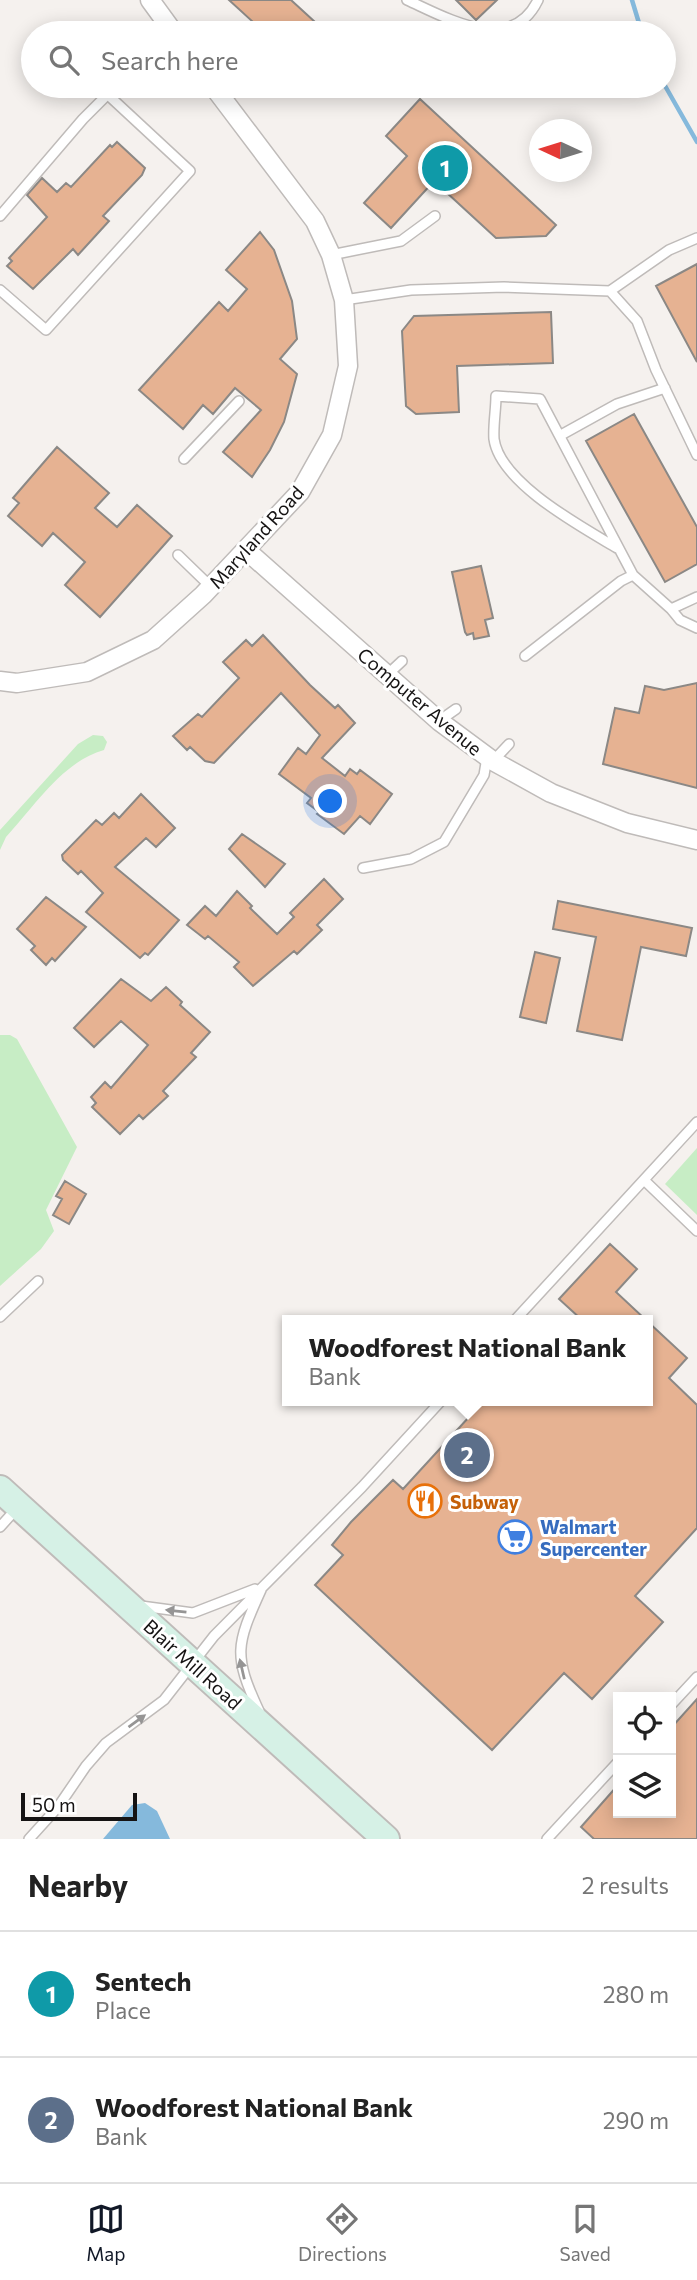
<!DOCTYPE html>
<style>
body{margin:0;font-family:Commissioner,sans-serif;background:#f2f2f2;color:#222}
.controls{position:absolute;right:21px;bottom:21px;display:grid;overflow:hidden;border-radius:0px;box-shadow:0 4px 18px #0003}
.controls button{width:63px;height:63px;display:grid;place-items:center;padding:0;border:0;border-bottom:2px solid #e0e0e0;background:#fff;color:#222;font:35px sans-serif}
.compass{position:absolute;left:529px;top:119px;width:63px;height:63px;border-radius:50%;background:#fff;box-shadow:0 4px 18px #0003;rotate:274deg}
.scale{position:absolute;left:21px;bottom:18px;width:116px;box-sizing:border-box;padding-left:7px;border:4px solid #151313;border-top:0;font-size:19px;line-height:24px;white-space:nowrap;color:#151313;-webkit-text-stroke:5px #fff;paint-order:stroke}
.you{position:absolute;left:331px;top:802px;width:24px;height:24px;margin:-18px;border:5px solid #fff;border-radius:50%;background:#1a73e8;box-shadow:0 0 0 10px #1a73e833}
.badge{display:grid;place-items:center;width:46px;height:46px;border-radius:50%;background:#111827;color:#fff;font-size:23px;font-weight:700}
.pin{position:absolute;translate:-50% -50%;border:4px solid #fff;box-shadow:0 2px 7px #0006}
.popup{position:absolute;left:282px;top:1315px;width:371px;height:91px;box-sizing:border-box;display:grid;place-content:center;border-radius:0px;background:#fff;filter:drop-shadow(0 2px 5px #0005);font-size:23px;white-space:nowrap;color:#767676}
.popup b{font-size:26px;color:#222}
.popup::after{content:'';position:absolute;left:50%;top:100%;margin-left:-14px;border:14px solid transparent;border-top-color:#fff}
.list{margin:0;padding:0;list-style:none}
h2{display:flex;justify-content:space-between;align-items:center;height:91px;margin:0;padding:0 28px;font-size:30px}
h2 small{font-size:23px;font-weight:400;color:#767676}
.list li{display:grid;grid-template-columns:46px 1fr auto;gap:21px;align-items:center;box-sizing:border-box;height:126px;padding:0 28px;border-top:2px solid #e0e0e0}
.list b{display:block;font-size:26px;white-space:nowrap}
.list p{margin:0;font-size:23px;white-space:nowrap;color:#767676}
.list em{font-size:23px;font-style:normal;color:#767676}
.icon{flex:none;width:38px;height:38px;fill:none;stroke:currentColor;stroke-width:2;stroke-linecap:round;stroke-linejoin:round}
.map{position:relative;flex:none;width:697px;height:1839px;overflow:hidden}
.search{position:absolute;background:#fff;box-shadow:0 4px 18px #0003;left:21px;right:21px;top:21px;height:77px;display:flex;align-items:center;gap:18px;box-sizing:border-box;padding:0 24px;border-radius:38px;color:#767676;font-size:26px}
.sheet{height:343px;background:#fff}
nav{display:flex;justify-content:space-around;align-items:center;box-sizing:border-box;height:98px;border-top:2px solid #e0e0e0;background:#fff;font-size:19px;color:#767676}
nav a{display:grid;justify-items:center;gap:4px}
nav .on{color:#111827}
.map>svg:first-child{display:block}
.green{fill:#c7edc5}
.water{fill:#85b9dc}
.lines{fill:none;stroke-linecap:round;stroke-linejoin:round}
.stream{stroke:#85b9dc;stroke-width:4.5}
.building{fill:#e6b292;stroke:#8b8885;stroke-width:2}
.lane-casing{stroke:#bfbbb9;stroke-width:12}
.street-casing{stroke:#bfbbb9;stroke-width:21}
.secondary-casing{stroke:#bfbbb9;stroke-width:30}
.lane{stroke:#fff;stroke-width:9}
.street{stroke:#fff;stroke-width:18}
.secondary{stroke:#d6f1e6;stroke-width:26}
.oneway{fill:#969595}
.labels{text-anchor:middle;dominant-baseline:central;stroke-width:6;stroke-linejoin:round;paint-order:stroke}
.street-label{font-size:19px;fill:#151313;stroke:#fff}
.food-label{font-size:19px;font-weight:bold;fill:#c56008;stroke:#fff;text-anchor:start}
.shop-label{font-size:19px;font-weight:bold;fill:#366cbe;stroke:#fff;text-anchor:start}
</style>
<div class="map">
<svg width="697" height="1839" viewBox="0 0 697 1839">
<rect width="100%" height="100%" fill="#f5f1ee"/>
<!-- green -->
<path class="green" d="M93 735 103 736 107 742 104 750C63 761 34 807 6 837L0 850V830L78 744Z
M0 1035H10L17 1039 77 1147 46 1210 54 1231 41 1249 0 1286Z
M697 1148V1215L665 1184Z"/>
<!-- water -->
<path class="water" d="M145 1803 157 1811 170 1839H103L132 1805Z"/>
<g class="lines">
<!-- stream -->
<path class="stream" d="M632 0 642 33
M664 84 697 142"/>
</g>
<!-- building -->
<path class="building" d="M229 0H291L327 33H265Z
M456 0H497L476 20Z
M420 99 556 225 546 236 496 238 434 181 391 228 364 203 407 156 386 136Z
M117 142 145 168 142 175 103 216 109 221 78 255 73 249 33 289 7 266 12 261 9 258 47 217 27 195 42 178 57 192 66 183 71 187 110 145 112 147Z
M260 232 274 250 292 301 297 339 280 359 297 374 284 422 270 450 252 477 223 452 261 410 235 388 213 414 203 405 183 429 139 390 219 302 228 311 247 289 226 270Z
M697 264V362L656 286Z
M551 312 553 363 457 366 459 412 416 414 406 406 402 331 414 316Z
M634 414 697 527V564L665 582 586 441Z
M57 447 109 493 95 508 117 527 137 505 172 536 100 617 65 585 85 562 53 533 42 546 8 516 19 503 13 498Z
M481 566 493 618 485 620 489 636 474 639 473 633 467 635 465 632 452 572Z
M263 635 310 685 335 708 338 705 355 723 322 758 345 776 350 769 357 774 360 770 392 794 370 824 360 816 344 834 317 814 319 812 307 803 311 798 279 774 298 748 306 754 320 735 281 693 214 763 205 761 190 747 187 750 173 736 198 714 202 717 239 678 223 662 246 640 252 646Z
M697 683V788L603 764 615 708 639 713 645 686 664 690Z
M141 794 175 828 156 847 146 838 115 867 179 920 148 955 145 953 140 958 86 912 103 893 81 871 78 874 63 860 62 855 96 820 102 825 114 813 119 818Z
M242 834 285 864 265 887 229 849Z
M324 879 343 899 317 925 322 930 297 954 294 951 253 986 234 967 239 962 208 936 205 939 187 925 205 906 216 916 237 891 252 906 250 908 277 934 294 917 290 913Z
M46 897 86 927 55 961 52 958 46 965 31 950 35 946 17 929Z
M558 901 692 928 686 956 641 947 622 1040 577 1031 596 937 553 929Z
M535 952 560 958 546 1023 520 1017Z
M121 979 151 1001 166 987 182 1002 180 1005 210 1032 191 1053 196 1057 163 1091 168 1096 143 1119 139 1115 120 1134 92 1107 96 1103 91 1097 105 1082 111 1088 148 1045 121 1021 94 1047 74 1028Z
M65 1181 86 1194 69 1224 53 1215 62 1199 56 1196Z
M610 1244 637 1269 616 1292 646 1320H582L559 1299Z
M647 1321 687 1358 669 1378 697 1405V1528L635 1596 663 1622 592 1699 564 1673 492 1750 315 1585 343 1555 332 1545 351 1522 393 1480 403 1489 469 1417 459 1408 466 1401H647Z
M697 1699V1839H594L581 1827 618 1785V1813H671V1728Z"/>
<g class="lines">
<defs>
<path id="lane" d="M407 0C447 18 511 56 538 0
M0 216 83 119 116 86
M331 255 401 241 435 216
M0 290 46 330 190 171 107 94
M610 291 637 321 656 370 697 455
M344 300 411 290 504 287 610 291 669 250 697 238
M561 435 617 404 665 388
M184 459 239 401
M617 548C582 527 500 483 494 439 493 425 496 410 496 396L540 399 633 575 671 609 697 597
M178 555 211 587
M671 609 680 620 697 628
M525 656 621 581 633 575
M387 675 402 661
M439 721 456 709
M493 761 509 744
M363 868 411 859 444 842 484 775 487 757
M644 1180 697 1231
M0 1317 38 1281
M515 1320 697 1122
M0 1527 18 1507
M141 1606 193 1613 255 1589
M671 1705 697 1677
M259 1711C233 1655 236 1645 261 1590
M29 1839 58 1807 86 1766 106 1743 164 1700 214 1636 362 1487 441 1401
M547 1839 618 1762"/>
<path id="street" d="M150 0 174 33
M246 550 439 721 493 761 551 793 627 823 697 840
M0 681 17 683 87 672 153 640 203 595 300 492 332 435 348 366 344 300 331 255 315 221 213 86"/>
<path id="secondary" d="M0 1489 386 1839"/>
</defs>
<!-- lane casing -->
<use href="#lane" class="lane-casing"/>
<!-- street casing -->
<use href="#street" class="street-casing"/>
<!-- secondary casing -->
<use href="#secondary" class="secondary-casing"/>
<!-- lane -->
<use href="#lane" class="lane"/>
<!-- street -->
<use href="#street" class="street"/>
<!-- secondary -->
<use href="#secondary" class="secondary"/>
</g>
<!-- one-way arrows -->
<defs><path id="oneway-solid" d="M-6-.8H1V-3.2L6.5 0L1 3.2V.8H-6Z" transform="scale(1.75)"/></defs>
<g class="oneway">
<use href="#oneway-solid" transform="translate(176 1611) rotate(-174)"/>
<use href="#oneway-solid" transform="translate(242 1669) rotate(-103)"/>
<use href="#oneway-solid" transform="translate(137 1721) rotate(-36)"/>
</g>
<!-- icons -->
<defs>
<symbol id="restaurant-ring" viewBox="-11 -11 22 22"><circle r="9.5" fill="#fff" stroke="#e8710a" stroke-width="1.5"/><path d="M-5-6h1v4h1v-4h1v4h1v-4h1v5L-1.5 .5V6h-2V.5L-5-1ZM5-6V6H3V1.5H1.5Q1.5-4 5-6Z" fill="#e8710a"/></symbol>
<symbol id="supermarket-ring" viewBox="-11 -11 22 22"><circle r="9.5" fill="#fff" stroke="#3f7fe0" stroke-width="1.5"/><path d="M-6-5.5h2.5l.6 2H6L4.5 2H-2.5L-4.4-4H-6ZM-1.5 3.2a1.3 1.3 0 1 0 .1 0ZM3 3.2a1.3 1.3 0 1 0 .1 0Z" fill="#3f7fe0"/></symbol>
</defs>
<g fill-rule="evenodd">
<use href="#restaurant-ring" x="406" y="1482" width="38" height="38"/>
<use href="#supermarket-ring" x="496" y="1518" width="38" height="38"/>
</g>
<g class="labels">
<!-- street labels -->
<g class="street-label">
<text transform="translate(256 537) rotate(-48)">Maryland Road</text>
<text transform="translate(420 701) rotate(40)">Computer Avenue</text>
<text transform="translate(193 1664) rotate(42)">Blair Mill Road</text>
</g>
<!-- food labels -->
<g class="food-label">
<text x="450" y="1501">Subway</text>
</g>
<!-- shop labels -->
<g class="shop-label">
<text x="540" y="1526">Walmart<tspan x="540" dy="22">Supercenter</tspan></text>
</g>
</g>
</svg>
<div class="controls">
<button><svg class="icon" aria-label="locate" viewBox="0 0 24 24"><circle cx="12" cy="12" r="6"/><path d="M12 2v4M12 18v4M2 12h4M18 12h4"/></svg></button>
<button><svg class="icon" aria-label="layers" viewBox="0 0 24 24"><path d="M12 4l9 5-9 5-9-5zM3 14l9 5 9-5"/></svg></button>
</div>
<svg class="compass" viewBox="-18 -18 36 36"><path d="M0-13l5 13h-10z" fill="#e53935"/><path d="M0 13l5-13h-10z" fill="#767676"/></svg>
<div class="scale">50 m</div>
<div class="you"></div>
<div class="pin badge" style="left:445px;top:168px;background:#0f9aa8">1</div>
<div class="pin badge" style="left:467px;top:1455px;background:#5c6f8a">2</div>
<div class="popup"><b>Woodforest National Bank</b>Bank</div>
<div class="search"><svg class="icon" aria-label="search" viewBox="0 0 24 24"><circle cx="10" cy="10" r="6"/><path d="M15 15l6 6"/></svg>Search here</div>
</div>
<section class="sheet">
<h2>Nearby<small>2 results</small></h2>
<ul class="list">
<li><span class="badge" style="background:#0f9aa8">1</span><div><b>Sentech</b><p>Place</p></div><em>280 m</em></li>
<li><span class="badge" style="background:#5c6f8a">2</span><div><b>Woodforest National Bank</b><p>Bank</p></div><em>290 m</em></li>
</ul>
</section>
<nav>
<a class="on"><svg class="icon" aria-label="map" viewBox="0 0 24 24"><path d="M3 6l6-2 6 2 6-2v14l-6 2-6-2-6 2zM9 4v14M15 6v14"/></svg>Map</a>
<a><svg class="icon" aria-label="directions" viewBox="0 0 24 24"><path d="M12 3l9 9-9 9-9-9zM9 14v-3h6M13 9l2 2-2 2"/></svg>Directions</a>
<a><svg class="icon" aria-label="saved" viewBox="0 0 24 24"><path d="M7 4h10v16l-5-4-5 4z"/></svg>Saved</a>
</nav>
